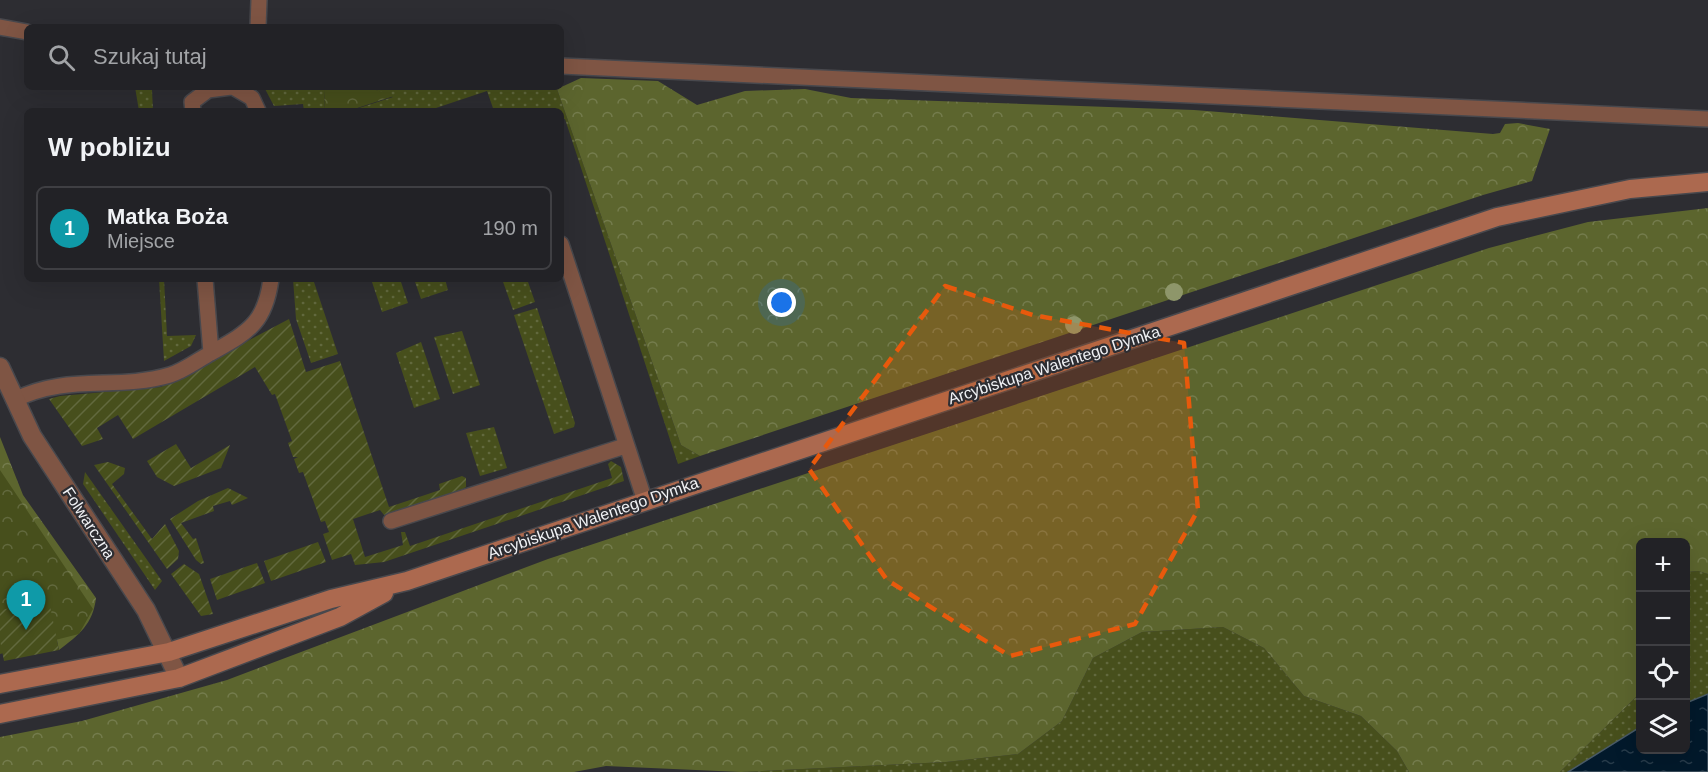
<!DOCTYPE html>
<html lang="pl">
<meta charset="utf-8">
<style>
body{margin:0;font-family:Arial,sans-serif;background:#2e2f32;color:#f1f3f6}
.controls{position:absolute;right:18px;bottom:18px;display:grid;overflow:hidden;border-radius:9px;box-shadow:0 6px 24px #0002}
.controls button{width:54px;height:54px;display:grid;place-items:center;padding:0;border:0;border-bottom:2px solid #3f3f43;background:#222226;color:#f1f3f6;font:30px sans-serif}
.you{position:absolute;left:782px;top:303px;width:21px;height:21px;margin:-15px;border:4px solid #fff;border-radius:50%;background:#1a73e8;box-shadow:0 0 0 9px #1a73e833}
.badge{display:grid;place-items:center;width:39px;height:39px;border-radius:50%;background:#8c9099;color:#fff;font-size:20px;font-weight:700}
.pin{position:absolute;translate:-50% -50px;filter:drop-shadow(0 2px 3px #0008)}
.pin::after{content:'';position:absolute;top:32px;width:21px;height:18px;background:inherit;clip-path:polygon(0 0,100% 0,50% 100%)}
.list{margin:0;padding:0;list-style:none}
h2{display:flex;justify-content:space-between;align-items:center;height:78px;margin:0;padding:0 24px;font-size:26px}
h2 small{font-size:20px;font-weight:400;color:#a2a4a7}
.list li{display:grid;grid-template-columns:39px 1fr auto;gap:18px;align-items:center;box-sizing:border-box;height:84px;margin:0 12px 12px;padding:0 12px;border:2px solid #3f3f43;border-radius:9px}
.list b{display:block;font-size:22px;white-space:nowrap}
.list p{margin:0;font-size:20px;white-space:nowrap;color:#a2a4a7}
.list em{font-size:20px;font-style:normal;color:#a2a4a7}
.icon{flex:none;width:33px;height:33px;fill:none;stroke:currentColor;stroke-width:2;stroke-linecap:round;stroke-linejoin:round}
.map{position:relative;flex:none;width:1708px;height:772px;overflow:hidden}
.search{position:absolute;background:#222226;box-shadow:0 6px 24px #0002;left:24px;top:24px;width:540px;height:66px;display:flex;align-items:center;gap:15px;box-sizing:border-box;padding:0 21px;border-radius:9px;color:#a2a4a7;font-size:22px}
.panel{position:absolute;background:#222226;box-shadow:0 6px 24px #0002;left:24px;top:108px;width:540px;height:174px;border-radius:9px}
.map>svg:first-child{display:block}
.grass{fill:url(#grass-dots)}
.forest{fill:url(#forest-crowns)}
.park{fill:url(#park-crowns)}
.garden{fill:url(#garden-furrows)}
.water{fill:url(#water-ripples);stroke:#495a67;stroke-width:1.5}
.lines{fill:none;stroke-linecap:round;stroke-linejoin:round}
.lane-casing{stroke:#48484d;stroke-width:18}
.street-casing{stroke:#48484d;stroke-width:21}
.secondary-casing{stroke:#48484d;stroke-width:21}
.lane{stroke:#7f5544;stroke-width:15}
.street{stroke:#7f5544;stroke-width:18}
.secondary{stroke:#ac694f;stroke-width:18}
.tree{fill:#8e966a}
.marked{fill:#e8590c;fill-opacity:0.2;stroke:#e8590c;stroke-width:4.5;stroke-dasharray:12 8;stroke-linejoin:round}
.labels{text-anchor:middle;dominant-baseline:central;stroke-width:4.5;stroke-linejoin:round;paint-order:stroke}
.street-label{font-size:16px;fill:#f0f1f4;stroke:#2d2d32}
</style>
<div class="map">
<svg width="1708" height="772" viewBox="0 0 1708 772">
<defs>
<pattern id="grass-dots" width="8" height="8" patternUnits="userSpaceOnUse" patternTransform="scale(1.5)"><rect width="8" height="8" fill="#474f1c"/><path d="M2 2h.1M6 6h.1" fill="none" stroke="#62693e" stroke-width="1.8" stroke-linecap="round"/></pattern>
<pattern id="forest-crowns" width="20" height="18" patternUnits="userSpaceOnUse" patternTransform="scale(1.5)"><rect width="20" height="18" fill="#5c652e"/><path d="M2 6a3 3 0 1 1 6 0M12 15a3 3 0 1 1 6 0" fill="none" stroke="#747c4d"/></pattern>
<pattern id="park-crowns" width="20" height="18" patternUnits="userSpaceOnUse" patternTransform="scale(1.5)"><rect width="20" height="18" fill="#474f1c"/><path d="M2 6a3 3 0 1 1 6 0M12 15a3 3 0 1 1 6 0" fill="none" stroke="#62693e"/></pattern>
<pattern id="garden-furrows" width="10" height="10" patternUnits="userSpaceOnUse" patternTransform="scale(1.5)"><rect width="10" height="10" fill="#474f1c"/><path d="M-1 1l2-2M0 10L10 0M9 11l2-2" fill="none" stroke="#62693e"/></pattern>
<pattern id="water-ripples" width="26" height="14" patternUnits="userSpaceOnUse" patternTransform="scale(1.5)"><rect width="26" height="14" fill="#02192b"/><path d="M2 4q2-2 4 0t4 0M15 11q2-2 4 0t4 0" fill="none" stroke="#273b4a"/></pattern>
</defs>
<rect width="100%" height="100%" fill="#2d2d32"/>
<!-- grass -->
<path class="grass" d="M135 87H181L152 90 153 111H139Z
M264 87 557 89 681 445 700 456 678 464 565 119 561 120V111H530L528 108 518 111H494L487 91 427 111H360L359 108 393 97 373 89 324 90 325 111H304L303 104 274 106Z
M159 279H164L167 336 196 335 191 346 164 361Z
M293 279H313L338 354 311 363 296 319Z
M371 279H400L408 303 382 312Z
M414 279H445L448 290 421 299Z
M502 279H527L535 302 513 310Z
M537 308 575 423 574 427 554 434 514 315Z
M462 331 480 385 453 394 434 337Z
M421 342 440 399 414 408 396 353Z
M494 427 507 468 480 476 466 433Z
M85 472 162 581 155 590 83 484Z
M1698 571 1708 574V772H1560L1640 693V750H1686V639L1688 630 1686 625V572Z
M1223 627 1264 648 1304 696 1361 716 1397 751 1409 772H741L946 762 1018 754 1062 721 1093 658 1142 632Z"/>
<!-- forest -->
<path class="forest" d="M581 78 658 81 697 105 745 91 805 89 851 98 1194 110 1493 134 1500 133 1505 124 1518 123 1550 129 1532 181 1483 195 700 456 681 445 557 89Z
M1708 208V574L1698 571 1686 572V542H1640V693L1560 772H1409L1397 751 1361 716 1304 696 1264 648 1223 627 1142 632 1093 658 1062 721 1018 754 946 762 741 772 606 766 574 772H0V737L82 721 227 680 548 559 1489 248 1588 222Z
M0 437 23 495 96 598C93 624 79 635 59 650L49 601 0 610Z"/>
<!-- park -->
<path class="park" d="M373 89 394 96 348 111H325L324 90Z
M0 470 93 609 79 634 0 654Z"/>
<!-- garden -->
<path class="garden" d="M289 319 306 372 340 361 389 507 440 490 439 484 462 476 466 478V487L463 489 384 515 380 510 353 519 365 557 403 545 401 532H405L410 546 612 478 608 464 611 461 621 467 624 481 384 562 355 565 351 554 332 560 323 534 329 532 325 521 321 522 303 472 299 473 294 459 298 457H293L288 443 292 441 275 394 272 395 255 367 133 439 118 415 97 428 103 439 82 446 49 399 60 396 161 387Z
M176 444 191 468 230 445 221 468 174 486 157 477 147 461Z
M108 462 125 468 124 474 112 484 152 539 165 524 179 551 178 559 167 569 94 465Z
M228 488 248 498 232 505 230 501 213 506 214 511 181 523 193 539 196 538 204 563 201 564 196 560 170 519 198 501Z
M318 542 326 562 271 581 264 561Z
M257 563 265 583 217 600 210 579Z
M184 564 199 574 213 614 201 616 171 574Z
M49 601 59 650 4 661 0 640V610Z"/>
<!-- water -->
<path class="water" d="M1708 694V772H1568L1640 727V750H1686V703Z"/>
<g class="lines">
<defs>
<path id="lane" d="M0 27 27 32
M258 27 259 0
M561 66 1708 119
M233 87 252 98 258 111
M193 111 192 102 208 90 231 87
M561 244 645 501
M205 279 211 353C248 332 265 324 271 279
M14 400C68 373 116 391 170 375 184 371 198 360 211 353
M391 521 625 446"/>
<path id="street" d="M0 367 32 436 146 610 179 678"/>
<path id="secondary" d="M0 684 169 652 331 599 407 581 1497 217 1630 189 1708 182
M0 714 179 678 340 617 384 593"/>
</defs>
<!-- lane casing -->
<use href="#lane" class="lane-casing"/>
<!-- street casing -->
<use href="#street" class="street-casing"/>
<!-- secondary casing -->
<use href="#secondary" class="secondary-casing"/>
<!-- lane -->
<use href="#lane" class="lane"/>
<!-- street -->
<use href="#street" class="street"/>
<!-- secondary -->
<use href="#secondary" class="secondary"/>
</g>
<!-- trees -->
<g class="tree">
<circle cx="1174" cy="292" r="9"/>
<circle cx="1074" cy="325" r="9"/>
</g>
<!-- marked area -->
<path class="marked" d="M945 286 1033 315 1184 343 1198 510 1135 624 1010 656 887 580 809 469Z"/>
<g class="labels">
<!-- street labels -->
<g class="street-label">
<text transform="translate(1054 365) rotate(-18)">Arcybiskupa Walentego Dymka</text>
<text transform="translate(593 518) rotate(-19)">Arcybiskupa Walentego Dymka</text>
<text transform="translate(89 523) rotate(57)">Folwarczna</text>
</g>
</g>
</svg>
<div class="controls">
<button>+</button>
<button>−</button>
<button><svg class="icon" aria-label="locate" viewBox="0 0 24 24"><circle cx="12" cy="12" r="6"/><path d="M12 2v4M12 18v4M2 12h4M18 12h4"/></svg></button>
<button><svg class="icon" aria-label="layers" viewBox="0 0 24 24"><path d="M12 4l9 5-9 5-9-5zM3 14l9 5 9-5"/></svg></button>
</div>
<div class="you"></div>
<div class="pin badge" style="left:26px;top:630px;background:#0f9aa8">1</div>
<div class="search"><svg class="icon" aria-label="search" viewBox="0 0 24 24"><circle cx="10" cy="10" r="6"/><path d="M15 15l6 6"/></svg>Szukaj tutaj</div>
<section class="panel">
<h2>W pobliżu<small></small></h2>
<ul class="list">
<li><span class="badge" style="background:#0f9aa8">1</span><div><b>Matka Boża</b><p>Miejsce</p></div><em>190 m</em></li>
</ul>
</section>
</div>
